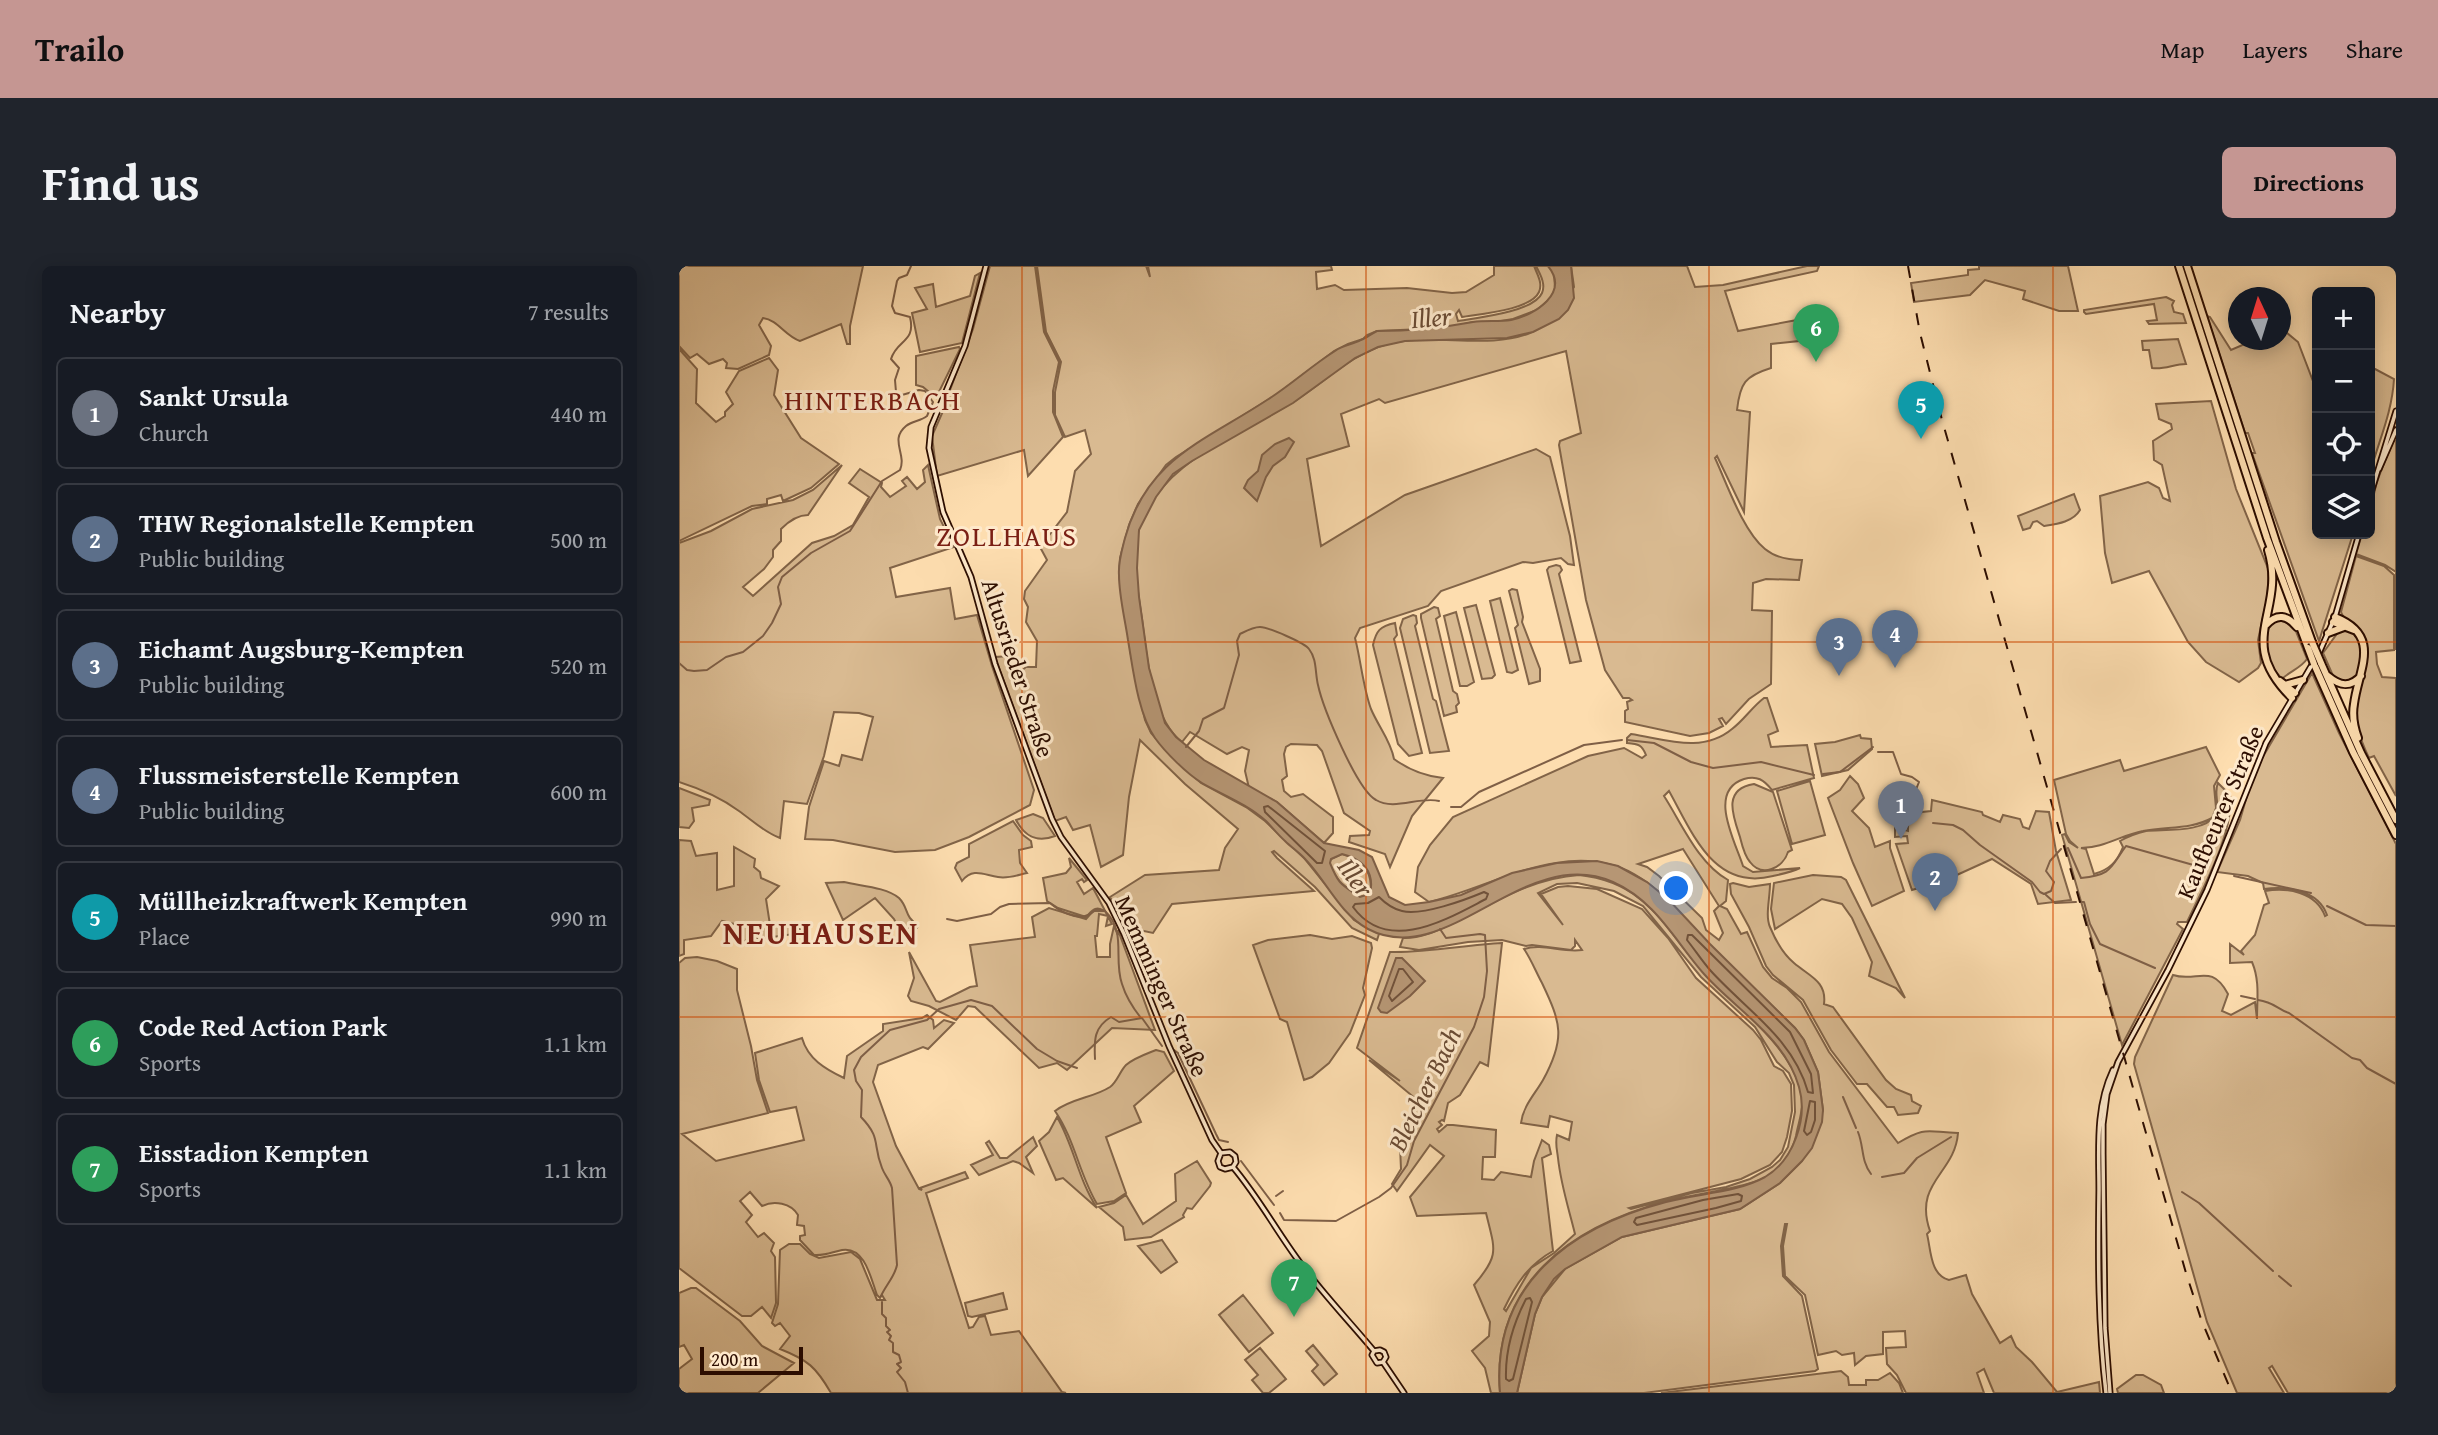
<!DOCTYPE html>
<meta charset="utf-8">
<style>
body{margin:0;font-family:"Gentium Book Plus",serif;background:#20242c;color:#f1f3f6}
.controls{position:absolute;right:21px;top:21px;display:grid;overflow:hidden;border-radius:10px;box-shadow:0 4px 18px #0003}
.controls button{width:63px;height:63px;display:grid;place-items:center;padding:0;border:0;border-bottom:2px solid #363941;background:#171b24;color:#f1f3f6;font:35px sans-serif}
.compass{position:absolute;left:1549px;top:21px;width:63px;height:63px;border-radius:50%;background:#171b24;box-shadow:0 4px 18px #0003;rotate:356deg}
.scale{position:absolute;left:21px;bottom:18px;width:103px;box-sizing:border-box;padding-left:7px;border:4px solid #2c0d00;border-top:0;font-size:19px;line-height:24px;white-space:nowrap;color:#2c0d00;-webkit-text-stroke:5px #fee9cb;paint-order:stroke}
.you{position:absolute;left:998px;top:623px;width:24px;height:24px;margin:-18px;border:5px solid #fff;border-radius:50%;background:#1a73e8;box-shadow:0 0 0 10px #1a73e833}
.badge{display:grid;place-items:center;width:46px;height:46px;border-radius:50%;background:#c59692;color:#fff;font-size:23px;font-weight:700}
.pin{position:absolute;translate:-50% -58px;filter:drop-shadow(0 2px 4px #0008)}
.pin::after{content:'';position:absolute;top:37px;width:24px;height:21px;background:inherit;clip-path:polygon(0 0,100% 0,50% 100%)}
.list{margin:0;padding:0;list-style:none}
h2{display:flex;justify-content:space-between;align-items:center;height:91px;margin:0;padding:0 28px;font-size:30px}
h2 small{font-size:23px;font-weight:400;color:#9ea1a6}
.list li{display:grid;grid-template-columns:46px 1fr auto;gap:21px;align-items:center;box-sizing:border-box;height:112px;margin:0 14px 14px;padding:0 14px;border:2px solid #363941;border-radius:10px}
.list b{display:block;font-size:26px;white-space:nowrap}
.list p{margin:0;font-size:23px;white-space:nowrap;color:#9ea1a6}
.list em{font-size:23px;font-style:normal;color:#9ea1a6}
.icon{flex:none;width:38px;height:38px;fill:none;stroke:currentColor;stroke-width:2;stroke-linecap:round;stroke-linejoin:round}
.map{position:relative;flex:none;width:1717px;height:1127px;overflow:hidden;border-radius:10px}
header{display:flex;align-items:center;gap:42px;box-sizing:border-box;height:98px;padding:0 35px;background:#c59692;color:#111}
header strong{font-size:33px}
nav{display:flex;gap:38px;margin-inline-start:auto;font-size:24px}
.intro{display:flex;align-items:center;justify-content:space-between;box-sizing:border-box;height:168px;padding:0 42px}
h1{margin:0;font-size:49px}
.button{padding:18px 32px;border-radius:10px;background:#c59692;color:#111;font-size:24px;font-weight:700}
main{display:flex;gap:42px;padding:0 42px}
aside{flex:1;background:#171b24;border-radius:10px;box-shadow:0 4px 18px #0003}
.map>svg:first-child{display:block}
.green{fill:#d9ba91;stroke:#826448;stroke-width:2;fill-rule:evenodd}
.water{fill:#b69674;stroke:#7f5f46;stroke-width:2;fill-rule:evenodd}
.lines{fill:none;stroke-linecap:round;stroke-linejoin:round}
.shore{stroke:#71523a;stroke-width:2}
.stream{stroke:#7f5f46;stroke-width:2}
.secondary-casing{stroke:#2c0d00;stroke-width:7}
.highway-casing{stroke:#2c0d00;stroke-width:10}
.secondary{stroke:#fee9cb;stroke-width:3.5}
.highway{stroke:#fdddaf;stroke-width:6}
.rail{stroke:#2c0d00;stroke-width:2;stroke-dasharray:12 12;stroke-linecap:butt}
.highway-bridge-casing{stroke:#2c0d00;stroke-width:10;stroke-linecap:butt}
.highway-bridge{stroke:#fdddaf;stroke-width:6}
.grid{fill:none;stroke:#d5510b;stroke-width:2;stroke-opacity:0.55}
.labels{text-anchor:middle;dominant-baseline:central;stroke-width:6;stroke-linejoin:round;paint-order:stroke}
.street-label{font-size:24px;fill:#2c0d00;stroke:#fee9cb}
.water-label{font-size:26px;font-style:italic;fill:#6a4b34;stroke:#fee9cb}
.quarter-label{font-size:28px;letter-spacing:2px;fill:#7a1f14;stroke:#fee9cb}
.district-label{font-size:32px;font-weight:bold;letter-spacing:2px;fill:#7a1f14;stroke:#fee9cb}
</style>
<header>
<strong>Trailo</strong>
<nav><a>Map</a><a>Layers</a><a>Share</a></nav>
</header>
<div class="intro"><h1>Find us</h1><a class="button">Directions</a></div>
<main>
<aside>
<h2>Nearby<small>7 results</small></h2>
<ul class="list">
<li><span class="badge" style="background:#6b7280">1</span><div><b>Sankt Ursula</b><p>Church</p></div><em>440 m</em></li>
<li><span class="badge" style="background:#5c6f8a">2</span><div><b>THW Regionalstelle Kempten</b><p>Public building</p></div><em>500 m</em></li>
<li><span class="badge" style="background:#5c6f8a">3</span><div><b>Eichamt Augsburg-Kempten</b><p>Public building</p></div><em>520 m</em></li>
<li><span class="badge" style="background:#5c6f8a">4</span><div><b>Flussmeisterstelle Kempten</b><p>Public building</p></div><em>600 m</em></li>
<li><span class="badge" style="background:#0f9aa8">5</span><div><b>Müllheizkraftwerk Kempten</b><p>Place</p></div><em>990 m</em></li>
<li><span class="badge" style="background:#2e9e5b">6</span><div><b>Code Red Action Park</b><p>Sports</p></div><em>1.1 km</em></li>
<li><span class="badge" style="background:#2e9e5b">7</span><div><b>Eisstadion Kempten</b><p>Sports</p></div><em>1.1 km</em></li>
</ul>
</aside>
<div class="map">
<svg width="1717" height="1127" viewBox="0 0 1717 1127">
<rect width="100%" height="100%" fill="#fdddaf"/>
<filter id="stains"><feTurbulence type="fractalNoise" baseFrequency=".00286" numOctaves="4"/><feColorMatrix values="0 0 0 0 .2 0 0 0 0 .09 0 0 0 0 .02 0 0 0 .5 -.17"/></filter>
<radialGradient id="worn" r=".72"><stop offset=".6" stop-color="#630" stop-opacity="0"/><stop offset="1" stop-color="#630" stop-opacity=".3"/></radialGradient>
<!-- green -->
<path class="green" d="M0 0H184L171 60V78H168L162 58 121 75C106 70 99 54 84 52L80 59 92 80 90 89 59 103 47 102 48 97 44 93 30 98 18 88 11 92 0 80Z
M311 0H356L365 66 380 96 374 125V146L384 171 349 210 345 184 258 210 253 170 268 136V132L294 63Z
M358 0H467L471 11 469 0H652L653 4 637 6 638 23 656 19 665 24 728 22 773 27 787 26 815 9V0H855C858 8 864 17 860 26 852 44 801 48 783 51L780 44 777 48 779 55C797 52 855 46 863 27 867 18 861 8 857 0H869L875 6 876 22 873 31 858 44 834 53 816 56H794L767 62 698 65 688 69 684 73 669 78 655 85 597 129 497 191 487 199 459 238 450 259 441 292 440 309 452 389 466 454 472 467 493 491 522 517 567 541 586 555 626 593 675 654 700 668 698 674 673 662 636 621 595 585 593 586 598 592 635 625 493 638 474 667 446 661 431 631 466 609 540 604 546 582 559 563 506 518 461 474 450 531 444 589 422 601 411 559 394 564 387 551 376 555 316 391 332 390 342 405 347 401H357L358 375 347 356 349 341 345 333 346 325 368 294 361 281 388 246 396 205 412 188 406 164 386 171 376 149V126L382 96 367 66Z
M892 0H1008L1016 21 1044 19 1128 0H1140L1138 5 1046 25 1059 65 1118 54 1120 75 1092 78V102C1066 110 1061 117 1058 144L1071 146 1065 246 1038 190 1036 192C1048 218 1064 265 1086 283 1097 292 1110 294 1123 294L1120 314 1087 313 1074 317 1073 344 1093 345 1092 418 1070 433 1047 458 1043 452 1040 453 1044 460 1030 467 1011 470 946 456V445L949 443 948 436 953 434 950 432H944L926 404 907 334 880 179 881 175 902 167 887 85 706 137 700 133 662 148 670 180 628 193 642 280 726 229 857 183 871 191 891 270 895 299 889 298 882 292 854 297 844 296 762 325 749 340 681 362 676 372C682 395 684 421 692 443 699 460 712 475 715 493 730 504 745 510 764 512L733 550 711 601 706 588 670 576 671 570 690 569 691 565 665 547 643 485 638 479 612 478 607 481 605 488 608 510 603 514 605 525 612 531 624 528 654 551V567L645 577 598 536 570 522 566 505 570 484 563 481 548 488 511 466 503 476C472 452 468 390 463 353 459 325 452 291 460 263 481 196 556 172 611 138 644 118 671 88 709 78 751 66 810 84 851 67 861 63 886 31 895 21Z
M1300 0H1389L1399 45H1380L1344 33 1346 25 1306 14 1291 29 1235 36 1232 17 1289 9V4L1300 3Z
M301 7 283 77 241 86 233 47 248 43 236 22 254 18 257 41 291 30 296 10Z
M1487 31 1495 35 1493 39 1495 46 1504 48 1507 57 1470 58 1468 55 1478 54 1475 38 1407 48 1405 46V44Z
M1528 50 1531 51 1552 84 1575 74H1602V62L1619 76 1634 115 1638 114V268H1674L1640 375 1573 187H1576L1569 167H1566Z
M1499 73 1507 98C1495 98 1485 104 1473 102L1470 84H1464L1463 75Z
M280 81 281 83 257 132 244 121 237 119V90Z
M0 83 18 103 17 137 37 156 46 150V146L54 138 47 126 60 105 90 92 99 104 95 129 122 172 160 198 132 222 104 235 102 229 88 233V238L73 240 0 275Z
M1696 103 1715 113C1713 147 1700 174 1691 207V105Z
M1532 135 1557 223 1590 305 1588 333 1579 374 1582 397 1579 402 1560 416 1527 396 1509 376 1470 305 1433 317 1426 287 1421 230 1469 216 1480 222 1484 232 1491 235 1483 199 1475 194 1474 175 1493 163 1492 158 1480 153 1477 138Z
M1715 174 1717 175V384V306L1706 299 1677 288 1683 268H1691C1691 228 1699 210 1715 174Z
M163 199 129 249C118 249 110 255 102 263V275L94 284V291L85 303 64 321 74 330 133 277 155 270 174 259 190 231 170 217 181 203 203 217 202 221 211 231 227 220 223 215 228 211 238 223 246 216 244 204 249 199 261 253 275 281 211 302 217 331 271 322 276 353 298 349 313 400 355 524 351 539 290 571 256 584 216 586 154 574 126 573 130 541 145 495 160 500 163 489 183 494 194 451 180 447 155 446 145 490 128 538 105 535 101 572C85 566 74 555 60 545 41 531 22 523 0 516V277L32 265 73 243 114 234 134 224Z
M1395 228 1401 244C1394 256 1378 258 1365 260L1358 255 1354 256 1351 262 1344 264 1339 250Z
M1677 290 1705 300 1715 309V384L1697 386 1698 398 1703 411 1717 412V530L1695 490 1690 492C1680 471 1673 451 1678 428 1682 411 1691 398 1687 380 1684 360 1667 360 1662 346Z
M877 299 881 300 883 304 880 308 902 395 891 397 868 304 870 301Z
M833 323 838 324 844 351 843 356 861 403V415L850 418 836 362 839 359 830 325Z
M821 332 839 404 833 407 828 406 811 335Z
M797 339 816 409 813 412 803 413 785 342Z
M755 341 759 342 761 350 757 353 774 425 778 428 780 437 777 440 778 446 765 450 742 352V348Z
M777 346 795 416 788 420H781L765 350Z
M734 349 737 350 738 357 736 360 754 433 757 435 770 485 751 487 721 362 724 353Z
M1600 352 1611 355 1616 363 1628 393C1622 402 1611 405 1603 413 1587 397 1577 366 1600 352Z
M716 357 718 369 715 373 743 487 730 490 719 478 694 379C697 365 701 360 716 357Z
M1668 363C1685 372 1687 397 1676 413L1664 417 1655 412 1644 387 1660 365Z
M1633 407 1660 467 1717 578V1127H1609L1593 1100 1590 1102 1605 1127H1558L1528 1056 1455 798 1456 791 1494 709C1518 717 1532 696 1549 728L1543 745 1552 749 1576 736 1578 753C1578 733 1581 715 1573 696L1551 697V678L1565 689 1562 685 1576 669 1585 639 1590 637 1586 625C1608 621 1637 626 1646 650L1648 649C1639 624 1609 620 1585 623L1584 617 1569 610 1538 606 1561 554 1570 523 1582 494Z
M1085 432H1088L1099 465 1089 469 1092 481 1128 479 1135 512 1093 524C1085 514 1078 509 1065 513 1028 525 1056 575 1064 600L1074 606 1121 602C1113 606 1103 608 1094 610 1035 625 1014 568 990 525L985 530C1003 558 1019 597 1049 614L1047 635 1041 640 1048 643 1062 668 1068 666 1084 701 1093 712 1108 722 1122 736 1150 786 1219 877C1248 860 1247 866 1279 867 1276 908 1234 916 1251 965L1248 968C1252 984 1251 1009 1270 1014L1287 1009 1293 1028 1321 1077 1332 1070 1337 1081 1353 1096 1378 1126 1420 1116 1421 1127H1315L1305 1103 1298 1107 1305 1127H1227L1218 1109 1208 1098 1207 1082 1227 1081 1226 1065 1204 1066V1088L1187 1090 1176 1099 1175 1087 1163 1089 1157 1085 1139 1089 1126 1029 1106 1010 1104 980 1108 958H1106L1102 980 1104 1010 1123 1030 1139 1103 1136 1105 965 1127H838L856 1048 863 1031 886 1003 943 971 1061 943 1101 917 1123 895 1144 844 1139 806 1125 774 1116 762C1088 735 1060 707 1032 680 983 630 956 584 877 597 832 604 793 626 750 636L736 626 739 601 751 579 774 551 909 490 945 482 963 492 967 489C963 479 960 478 948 477V472L952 468C986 473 1023 488 1053 463 1065 454 1073 441 1085 432ZM1004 583 1040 640 1035 645 1044 667 1040 674 1027 664 1023 652 980 610 968 601 959 598Z
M1181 469 1182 472 1192 473 1193 483 1169 504 1143 510 1136 478 1156 476Z
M1527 481 1541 509 1535 520 1537 542 1533 552C1511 564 1488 560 1464 565 1442 569 1425 582 1402 582L1407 583 1415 608C1430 604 1438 596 1444 581L1441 575C1450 570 1458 567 1467 565 1485 563 1526 567 1536 549 1542 540 1534 527 1539 517L1551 529C1556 564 1523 624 1508 656H1499L1498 658 1504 663 1443 779 1383 569 1386 568 1390 576 1399 582 1391 575 1387 568 1375 514 1441 494 1445 505Z
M1171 510 1179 518 1185 532 1173 545 1190 562 1196 581 1211 575V582L1225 625 1193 640 1174 597 1149 532 1161 524Z
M1131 515 1146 569 1113 578 1098 525Z
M1075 518 1094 526 1113 584 1109 586C1104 602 1083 612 1071 596 1065 589 1063 579 1061 571 1054 550 1043 523 1075 518Z
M0 522 31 534 30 539 13 542 15 555 10 562 0 561Z
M1253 534 1303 546 1304 549 1321 556 1324 549 1341 553 1344 561 1350 563 1357 545 1370 546 1377 585 1392 634 1359 638 1352 618 1313 593 1269 613 1233 624 1217 578 1229 577 1228 570 1216 571V561L1229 565V559L1243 546 1252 545Z
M354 548 364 552 376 570C358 577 346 571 337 554Z
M334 555 344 569 352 575 353 581 340 584 341 597 348 607C339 609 329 613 319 611 305 609 294 601 283 615L276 602 278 597 290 591V578Z
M0 574 12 575 17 590 38 587V624L55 620V581L76 593 75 601 81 606 82 612 100 620 87 633 91 659 119 657 122 667 58 676 63 660 43 655 32 670 5 674V688L0 690Z
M663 588C684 594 695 606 691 628L681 631C663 618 660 619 650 597L652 593Z
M390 592 408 614 405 616 403 613 398 616 405 628 414 622 433 658 427 660 429 650 420 648 418 670H416L418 691H431V678L435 660 439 669V664L476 764 433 762 388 804 378 797 360 802 296 741 289 740 277 754 250 740 232 735 229 730 235 712 230 686 257 735 261 736 291 721 298 720 291 679 356 671 353 651 370 642 407 653 414 645H425C417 639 413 645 407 651L379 642 368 635 364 612 387 607 392 601Z
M900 609C977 617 989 675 1039 721 1069 750 1119 789 1123 834 1124 846 1119 858 1117 870 1113 888 1098 907 1081 914 1051 925 1019 927 989 935 892 960 812 1017 821 1127H812L806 1102 793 1085 810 1070 811 1056 795 1019C821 989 816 984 807 947L738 950 731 931 765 890 751 879 718 925 713 918 722 903 721 880 737 833 690 794 721 815 678 782 711 686C749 687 785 679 823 677L809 800 801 796 781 829 769 837 765 855 763 854 760 856 763 859 758 863 760 866 768 859H774L817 864 816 891H804L803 913 815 914 822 906 852 911 855 895 863 874 870 879 872 888 863 892 874 985C849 999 837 1018 825 1043L827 1045 852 1002 875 987 896 968C890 943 882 920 879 892 878 883 876 878 878 869L890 874 893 856 871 850 869 861 842 857C844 840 856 828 864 814 887 772 882 757 863 717 857 706 852 693 845 683 863 677 884 687 903 684L896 674V680L892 684 853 679 847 680 823 674 789 676 740 684 721 681 724 672C744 673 763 662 781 654 820 634 855 612 900 609ZM898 617 935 625 964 640 1022 711 1076 761 1098 796 1110 807 1115 819 1116 846 1109 881 1101 894 1093 901 1071 913 1047 921 1013 927 952 943 950 942 1062 913 1091 899 1103 886 1108 871 1113 845 1112 818 1104 805 1095 800 1082 774 1074 764 1017 712 989 672 963 643 918 623 889 620 879 621 862 628 884 659 859 627 878 618Z
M1134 609 1162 611 1167 614 1226 732 1217 722 1190 710 1193 696 1173 652 1163 638 1143 633 1096 663 1092 643 1095 617Z
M165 616C181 620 207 621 220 632 230 642 225 651 239 659L238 662H226L221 665 215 653 196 632 164 654 147 617Z
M1054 617 1070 621 1091 618C1091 632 1086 650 1091 661 1096 673 1105 689 1115 697 1130 710 1148 715 1145 738L1154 741 1207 814 1217 823 1232 829 1233 835 1242 840 1239 847 1219 849 1215 841H1208L1188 818H1178L1152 784 1124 734 1094 709 1087 700 1070 661 1052 628 1051 618Z
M631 669 653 673 673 670 692 677 693 682 684 722 686 729 671 767 650 797 633 811 625 814 608 756 601 753 574 679 589 674Z
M18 691 38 695 58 703V724L72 780 78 814 89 847 3 868 37 895 125 874 117 841 91 846 80 814 76 787 123 772C129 793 146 803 165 812L168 790 204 765V758L243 752 248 749 254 754 255 762 265 754 275 757 249 783 244 781 199 799 194 816 217 880 240 923 243 924 241 922 286 906 289 912 247 927 290 1062 294 1061 300 1051 306 1050 312 1069 340 1065 383 1126 387 1127H152C137 1101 129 1094 101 1083L111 1070 101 1057 96 1060 93 1057 99 1038 101 984 110 978H121L131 988 140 992 172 986 181 993 198 1034H206L203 1029 201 1032 198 1029C192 1013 186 980 163 984 153 986 146 990 135 989L121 974V970L126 969 125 960 118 959 119 949C112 937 95 934 83 940L71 926 61 935 73 949 67 956 79 971 85 967 95 977 92 985 96 991 97 1037 92 1052 83 1041 72 1050H63L0 1002V697L6 692Z
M477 784 485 786 495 805 455 840 462 856 427 871 447 927 435 935 418 938C400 908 396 874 376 845 393 832 414 832 431 821 438 816 441 805 447 799 455 792 467 788 477 784Z
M378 851C395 880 399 913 418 942L384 912 377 914 360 875 370 866Z
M354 871 358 880 347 891 354 907 340 897 334 895 300 909 292 899 314 889 307 877 310 875 321 892H328Z
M518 895 532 917 531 920 513 943 508 942 504 949 505 951 472 971 446 974 444 961 420 941 435 937 447 929 464 958 497 935 496 908Z
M483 974 498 996 482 1007 459 980Z
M12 1022H17L61 1055 83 1080 115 1097 79 1127H0V1103L13 1093 5 1079 0 1081V1027Z
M324 1027 328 1043 293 1051 289 1050 286 1037Z
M564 1029 594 1067 570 1086 540 1049Z
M634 1079 658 1108 645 1119 633 1105 639 1099 627 1085Z
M581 1082 607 1113 590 1127H584L573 1114 579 1109 566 1094Z
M1162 1105 1169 1111 1170 1119H1187V1114H1199L1211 1107 1220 1117 1224 1127H982Z
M1457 1109H1464L1482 1119 1485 1127H1439L1438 1123Z"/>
<!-- water -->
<path class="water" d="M869 0H892L895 32 889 44 880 53 854 66 828 72 726 75 699 81 676 92 614 137 513 195 494 208 477 231 460 264 458 302 460 331 470 402 486 457 497 471 525 494 598 536 645 577 680 584 693 591 710 631 726 639 750 636 782 629 833 607 878 597 918 595 939 600 968 616 989 633 1031 678 1116 762 1125 774 1139 806 1144 844 1143 856 1133 882 1123 895 1101 917 1061 943 943 971 886 1003 875 1013 863 1031 856 1048 838 1127H821C812 1018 892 961 987 936 1020 927 1057 927 1086 911 1115 894 1129 852 1120 821 1106 771 1057 744 1025 708 996 675 977 635 934 616 845 577 768 705 689 663 660 647 648 616 627 594 621 587 613 582 606 575 599 569 593 561 587 555 568 538 544 529 523 517 508 508 486 486 476 472 459 448 454 403 449 374 446 353 440 330 440 309 439 296 443 284 446 272 468 192 526 175 588 134 612 119 632 100 656 85 664 79 673 79 682 74 687 72 692 68 698 65 730 65 762 62 794 56 807 54 819 56 832 54 856 49 891 27 869 0ZM663 588C684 593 696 606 691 628L681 631C662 618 660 619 651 597L652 593Z
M610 172 615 176 606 191 594 200 587 211 578 235 565 222 569 214 579 205 583 189 596 178Z
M717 692H723L746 715 731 730 708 747 702 746 699 742Z"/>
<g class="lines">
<!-- shore -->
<path class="shore" d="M589 540 646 585 643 597H638L586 546 585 541Z
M805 626 809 628 807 633C768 653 709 689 674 641L676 638 689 637 700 631C706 637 714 643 723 645 743 650 786 634 805 626Z
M1009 669H1013L1111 766 1132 808 1134 827 1129 826C1114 772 1067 744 1031 704 1023 695 1016 684 1008 674Z
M720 703H724L734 716 713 735 710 730Z
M1131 835 1136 836V854L1132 866 1128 869 1125 865Z
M1059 928 1063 930 1062 935 1037 942 958 959 955 956 957 952 1024 934Z
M851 1032 853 1036 834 1113 830 1115 827 1113C826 1084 834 1058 847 1033Z"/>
<!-- stream -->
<path class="stream" d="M0 397 8 404 15 405 28 404 47 391 64 386 84 370 93 357 102 338 99 321 103 311 132 287 171 265 203 215 221 204C228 188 210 174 227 160 233 155 242 155 248 150L254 136 246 125 240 124 223 129 217 126 216 114 220 102 212 93C218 73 237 77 231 51L216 47 213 40 218 15 220 12 228 9 232 0
M948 474 975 477 1012 496 1034 502 1082 496 1135 509
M507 481 520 465 524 453 545 442 560 389 558 375 561 368C567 365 574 361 581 361 589 361 626 377 630 383 638 393 636 407 639 419 644 442 678 524 697 534 715 545 741 530 760 535
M1199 486H1214L1222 508 1233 511 1240 516 1232 536 1238 549
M1144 508 1161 506 1194 481
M772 541H782L800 526 905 479 943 474
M1254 557 1274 559 1284 564 1301 579 1353 616 1361 626 1365 628 1372 625 1375 616 1367 605 1371 595 1382 583
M1389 582 1402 612C1433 609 1431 602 1447 580L1525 602
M1555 610 1632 627
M1367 629 1376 637 1397 636
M1403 636H1405L1411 658 1421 678 1476 702
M1648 640 1687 659 1717 660
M268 653 278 655 312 648 321 641 330 638 371 637C379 644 397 655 409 649 412 648 415 645 418 643L426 645C448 666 434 692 443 718 447 731 454 742 462 752
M1562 730 1576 733
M1579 734C1595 736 1598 743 1610 747L1673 792 1681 794 1688 802 1717 818
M495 784 499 787 537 868 540 874 549 876
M416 793C415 774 415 761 432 751L440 756 463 752 483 780
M1164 831 1177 862
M1179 866C1185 881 1182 895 1192 908
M562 895 595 939
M1203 911 1225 907 1238 892 1272 871
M1503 926 1520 937 1594 1005
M597 930 604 925
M601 947 605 954 657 955 700 931 712 922 728 899 735 875 795 761 805 731 808 705 806 669 801 668 767 672 761 663
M1600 1010 1612 1020
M202 1030C207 1019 216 1010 218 999L213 922C211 914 206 910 203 902 193 877 203 873 182 851L183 824 177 815 175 804 182 791 211 764 248 754 260 743 292 734 313 740 358 783 378 795 398 802
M203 1036V1048L207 1052V1060L211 1064 208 1066 212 1070 210 1074 214 1077V1086L220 1089 222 1096 218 1098 222 1102 218 1106 226 1116 229 1127"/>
<defs>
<path id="secondary" d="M307 0 286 80 252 161 250 182 264 246 292 311 316 398 373 553 382 571 430 637 445 668 490 780 533 874 542 887
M1700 203 1717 164
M1691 230 1717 145
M1640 387 1656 351 1680 268
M1617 426 1634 397
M542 887 539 895 541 901 546 903 554 901
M542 887 551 886 556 890 557 896 554 901
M554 901C580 932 598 966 622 998 645 1029 671 1056 695 1085L701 1084 705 1086 707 1091 704 1096 725 1127
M695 1085 693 1089 698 1097 704 1096
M1427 1127C1419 1060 1419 992 1420 924 1420 883 1416 842 1434 804
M1431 1127 1426 1062 1424 888V858L1428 828 1439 796 1489 704 1528 624 1587 477 1613 433"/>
<path id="highway" d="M1500 0 1588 272 1629 382
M1508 0 1597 276 1633 376
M1589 284C1608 346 1554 374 1613 432
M1656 351C1704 370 1679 404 1675 438 1673 449 1675 461 1679 472
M1654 356 1675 364
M1587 359C1598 347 1608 349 1618 361
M1649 367 1665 361
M1642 397 1682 487 1717 554
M1635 398 1674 486 1717 569
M1649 410C1661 420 1671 422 1682 410
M1601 415 1616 427
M1606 419 1624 414"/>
</defs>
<!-- secondary casing -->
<use href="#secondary" class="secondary-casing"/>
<!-- highway casing -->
<use href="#highway" class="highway-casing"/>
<!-- secondary -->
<use href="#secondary" class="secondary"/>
<!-- highway -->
<use href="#highway" class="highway"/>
<!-- rail -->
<path class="rail" d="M1229 0 1241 67 1263 154 1507 1007 1522 1053 1553 1127"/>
<defs>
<path id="highway-bridge" d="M1633 376 1642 397
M1629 382 1635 398"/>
</defs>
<!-- highway-bridge casing -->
<use href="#highway-bridge" class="highway-bridge-casing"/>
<!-- highway-bridge -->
<use href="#highway-bridge" class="highway-bridge"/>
</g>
<!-- grid -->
<path class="grid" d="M343 0V1127M687 0V1127M1030 0V1127M1374 0V1127M0 376H1717M0 751H1717"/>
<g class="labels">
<!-- street labels -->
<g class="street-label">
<text transform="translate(339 402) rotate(72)">Altusrieder Straße</text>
<text transform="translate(1541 546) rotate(-67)">Kaufbeurer Straße</text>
<text transform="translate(483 720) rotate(66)">Memminger Straße</text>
</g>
<!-- water labels -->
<g class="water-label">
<text transform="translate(752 51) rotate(-5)">Iller</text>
<text transform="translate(677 611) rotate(54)">Iller</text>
<text transform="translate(745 823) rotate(-64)">Bleicher Bach</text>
</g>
<!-- quarter labels -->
<g class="quarter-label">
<text x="194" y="133">HINTERBACH</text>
<text x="328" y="269">ZOLLHAUS</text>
</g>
<!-- district labels -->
<g class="district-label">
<text x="142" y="666">NEUHAUSEN</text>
</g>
</g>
<rect width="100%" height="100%" filter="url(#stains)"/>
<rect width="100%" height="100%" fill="url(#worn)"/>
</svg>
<div class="controls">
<button>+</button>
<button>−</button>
<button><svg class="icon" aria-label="locate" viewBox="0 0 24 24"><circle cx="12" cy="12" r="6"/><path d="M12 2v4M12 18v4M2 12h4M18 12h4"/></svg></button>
<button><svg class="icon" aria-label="layers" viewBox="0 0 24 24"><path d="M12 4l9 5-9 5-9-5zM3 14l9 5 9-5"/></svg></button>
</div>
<svg class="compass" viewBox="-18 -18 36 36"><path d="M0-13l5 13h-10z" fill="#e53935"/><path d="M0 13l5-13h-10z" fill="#9ea1a6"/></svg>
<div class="scale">200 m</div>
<div class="you"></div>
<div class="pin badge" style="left:1222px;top:573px;background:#6b7280">1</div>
<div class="pin badge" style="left:1256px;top:645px;background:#5c6f8a">2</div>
<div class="pin badge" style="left:1160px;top:410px;background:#5c6f8a">3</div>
<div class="pin badge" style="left:1216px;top:402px;background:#5c6f8a">4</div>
<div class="pin badge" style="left:1242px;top:173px;background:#0f9aa8">5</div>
<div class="pin badge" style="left:1137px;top:96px;background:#2e9e5b">6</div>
<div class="pin badge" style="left:615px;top:1051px;background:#2e9e5b">7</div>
</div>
</main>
